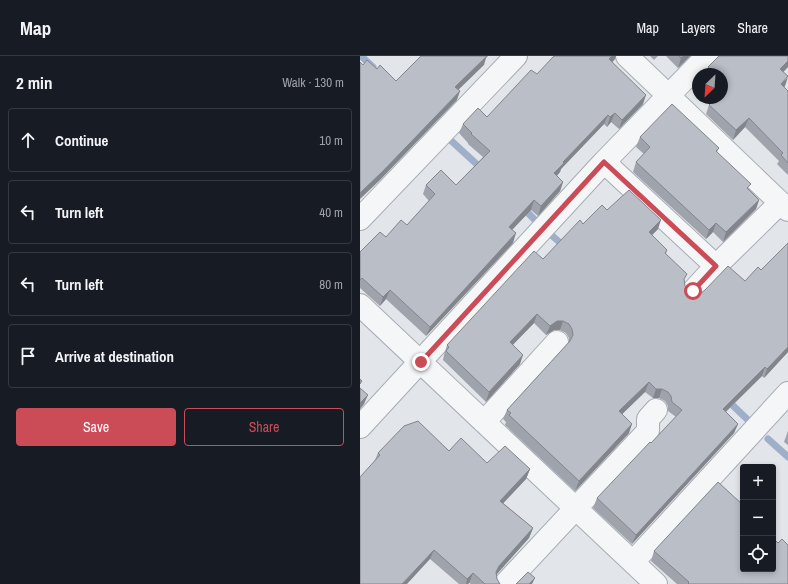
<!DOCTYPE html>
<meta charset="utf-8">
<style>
body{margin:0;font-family:"Archivo Narrow",sans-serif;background:#20242c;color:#f1f3f6}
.controls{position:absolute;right:12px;bottom:12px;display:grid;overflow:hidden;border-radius:4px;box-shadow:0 2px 6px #0003}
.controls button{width:36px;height:36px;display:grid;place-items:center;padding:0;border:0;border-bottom:1px solid #363941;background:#171b24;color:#f1f3f6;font:20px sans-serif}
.compass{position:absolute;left:332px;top:12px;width:36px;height:36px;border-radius:50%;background:#171b24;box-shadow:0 2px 6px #0003;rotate:205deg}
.stop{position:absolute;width:12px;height:12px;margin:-9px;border:3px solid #cb4b57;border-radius:50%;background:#fff}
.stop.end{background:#cb4b57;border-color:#fff;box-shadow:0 1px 4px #0008}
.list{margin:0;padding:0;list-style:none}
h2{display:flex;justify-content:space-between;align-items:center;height:52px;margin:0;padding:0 16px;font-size:17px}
h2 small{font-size:13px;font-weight:400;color:#9ea1a6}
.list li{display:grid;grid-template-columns:26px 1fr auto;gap:12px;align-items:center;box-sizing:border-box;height:64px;margin:0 8px 8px;padding:0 8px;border:1px solid #363941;border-radius:4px}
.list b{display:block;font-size:15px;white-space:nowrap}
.list em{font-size:13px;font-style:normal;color:#9ea1a6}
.actions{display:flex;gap:8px;padding:12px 16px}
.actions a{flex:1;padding:9px 0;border:1px solid #cb4b57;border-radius:4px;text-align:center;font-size:14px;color:#cb4b57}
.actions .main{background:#cb4b57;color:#fff}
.icon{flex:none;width:22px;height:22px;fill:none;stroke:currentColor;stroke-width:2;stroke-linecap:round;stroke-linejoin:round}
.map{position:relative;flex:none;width:428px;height:528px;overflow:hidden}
header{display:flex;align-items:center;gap:24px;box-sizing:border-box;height:56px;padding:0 20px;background:#171b24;border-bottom:1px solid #363941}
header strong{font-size:19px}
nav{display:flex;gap:22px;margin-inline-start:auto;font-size:14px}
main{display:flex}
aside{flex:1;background:#171b24}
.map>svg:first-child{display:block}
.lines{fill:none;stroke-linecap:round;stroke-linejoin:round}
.stream{stroke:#9eb0c9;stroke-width:7}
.minor-casing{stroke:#a7acb4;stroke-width:24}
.minor{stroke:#f5f6f8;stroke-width:22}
.wall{fill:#9fa3ab}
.shaded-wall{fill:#82858b}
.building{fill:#b9bec7;stroke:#82858b}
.route{stroke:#cb4b57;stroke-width:5}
</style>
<header>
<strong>Map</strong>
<nav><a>Map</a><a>Layers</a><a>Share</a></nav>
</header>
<main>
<aside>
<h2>2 min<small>Walk · 130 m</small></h2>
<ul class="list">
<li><svg class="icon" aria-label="ahead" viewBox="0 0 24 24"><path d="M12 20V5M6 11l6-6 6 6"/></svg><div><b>Continue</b></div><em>10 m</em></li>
<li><svg class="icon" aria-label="left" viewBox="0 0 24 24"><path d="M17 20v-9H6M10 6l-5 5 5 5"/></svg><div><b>Turn left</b></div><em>40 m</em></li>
<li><svg class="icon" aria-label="left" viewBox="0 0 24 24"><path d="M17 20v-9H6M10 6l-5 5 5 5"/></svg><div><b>Turn left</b></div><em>80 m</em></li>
<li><svg class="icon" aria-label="arrive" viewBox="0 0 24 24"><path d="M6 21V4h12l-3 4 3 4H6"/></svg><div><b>Arrive at destination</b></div></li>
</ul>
<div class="actions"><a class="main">Save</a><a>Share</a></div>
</aside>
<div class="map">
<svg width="428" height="528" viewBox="0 0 428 528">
<rect width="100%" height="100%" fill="#e2e5ea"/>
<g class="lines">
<!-- stream -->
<path class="stream" d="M1 0 13 11
M85 79 123 114
M161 150 180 169
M188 176 206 192
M366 343 387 363
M408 383 428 401"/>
<defs>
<path id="minor" d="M267 0 428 154
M244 106 356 210
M0 163 156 0
M333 235 356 210 420 147
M0 249 296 528
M124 366 197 286
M0 371 244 106 347 0
M273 506 428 337
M145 528 288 375V363L296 354"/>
</defs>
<!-- minor casing -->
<use href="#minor" class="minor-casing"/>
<!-- minor -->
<use href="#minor" class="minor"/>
</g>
<!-- wall -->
<path class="wall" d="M290 0H298L294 4Z
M306 0H330L318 12Z
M255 3 252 6 283 48 259 73 251 66 247 71 244 68 201 113 200 116 197 120 203 126 200 135 178 160 171 154 152 174 153 187 66 280 26 243 20 250 0 232V196L47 169 69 145 63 138 66 129H96L123 101 108 88V87L99 77 103 68 127 61 177 18Z
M348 11 423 16 425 30 424 31 428 35V119L417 108 419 105 385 71 373 84 346 58 349 49 362 42V18H346Z
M280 81 359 92 357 96 389 133 399 144 396 153 363 186 353 176 346 183 273 116 276 106 284 98 276 91Z
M247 154 298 173 292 179 307 194 306 198 324 225 325 230 328 235 428 296 404 322 402 320 366 356 378 368 374 377 272 488 233 452 237 442 291 387 316 361 308 355V350L305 345 299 342H293L285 336 262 358 269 377 215 435 145 369 146 366 143 363 147 354 209 286V282L206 277 200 274H194L186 279 174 267 152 289 160 308 126 346 83 304 84 299 87 289 223 168Z
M428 375V389L424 386Z
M89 395 127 407 170 413 166 423 143 447 173 472 169 482 136 519 137 523 140 528H111L109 527 108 528H99L70 503 14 406 18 397Z
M418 487 428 528H317L291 505 294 495 383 513Z"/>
<!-- shaded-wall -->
<path class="shaded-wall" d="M124 0H128L126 2 124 9 92 40 95 31Z
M252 0H256L255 3 246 13 249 3Z
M324 0H330L318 12 321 2Z
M428 5V11L417 23 420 13Z
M428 21 425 30 418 37 421 28Z
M100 35 97 44 20 124 0 143V137Z
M286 39 283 48 259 73 262 64Z
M255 57 251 66 247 71 250 61Z
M248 59 244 68 201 113 200 116 191 126 194 117 203 106Z
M389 62 385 71 373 84 376 74Z
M203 126 200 135 178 160 181 150Z
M174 144 171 154 146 180 149 171Z
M399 144 396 153 363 186 366 176Z
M301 164 298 173 286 185 289 176Z
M356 167 353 176 346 183 349 174Z
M156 177 153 187 66 280 70 271Z
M30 234 26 243 20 250 23 241Z
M177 258 174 267 146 296 150 286Z
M197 265H203L200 274H194L186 279 190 270Z
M428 291V296L404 322 407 313Z
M163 299 160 308 126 346 129 336Z
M405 311 402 320 359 362 363 353Z
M289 326 285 336 256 364 259 355Z
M296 333H302L299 342H293Z
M8 339 4 348 0 353V347Z
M272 368 269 377 215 435 219 425Z
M378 368 374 377 272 488 276 479Z
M170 413 166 423 137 454 140 445Z
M173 472 169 482 136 519V516L139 510Z
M74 494 70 503 47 528H42Z
M113 517 109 527 108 528H106L107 523Z
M175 522 172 528H169Z"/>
<!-- building -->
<path class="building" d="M61 0H127L95 31 100 35 23 115 0 137V6L3 9 7 4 17 13 20 9 36 25Z
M194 0H252L249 3 286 39 262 64 255 57 250 61 248 59 203 106 204 107 194 117 203 126 181 150 174 144 149 171 156 177 70 271 30 234 23 241 2 222 0 224V196L20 176 26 181 41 164 47 169 75 138 66 129 81 114 96 129 130 95 111 78 112 77 103 68 118 52 127 61 171 14 177 18Z
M319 0H324L321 2Z
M359 0H428V5L420 13 428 20 421 28 428 35V107L421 99 423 97 389 62 376 74 349 49 356 42H362V35L368 29 362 23V18H357L348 11Z
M312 48 359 92 356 95 391 128 387 132 399 144 366 176 356 167 349 174 276 106 290 91 280 81Z
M269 134 301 164 289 176 307 194 305 197 327 218 324 223 325 230 328 235 333 238H340L345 234 368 210 385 225 398 211 401 214 428 187V291L407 313 405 311 363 353 378 368 276 479 237 442 290 386 291 387 322 354 312 346 311 340 308 336 302 333H296L289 326 259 355 272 368 219 425 149 359 151 357 147 354 210 285 213 279 212 273 209 268 203 265H197L190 270 177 258 150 286 163 299 129 336 86 295 89 291 87 289 174 195 183 203 220 164 223 168 242 149 247 154Z
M0 323 2 325 0 328Z
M0 332 8 339 0 347Z
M58 365 89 395 101 382 127 407 145 390 170 413 140 445 173 472 139 510 136 516 137 523 140 528H125L113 517 107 523 74 494 42 528H0V421L20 399 18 397 44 370Z
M358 426 383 449V513H413V482L418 487 422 483 428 489V528H329L328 527 329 526 294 495Z
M168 516 175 522 169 528H156Z"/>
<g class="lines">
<!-- route -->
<path class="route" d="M61 306 244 106 356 210 333 235"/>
</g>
</svg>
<div class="controls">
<button>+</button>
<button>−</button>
<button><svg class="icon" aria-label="locate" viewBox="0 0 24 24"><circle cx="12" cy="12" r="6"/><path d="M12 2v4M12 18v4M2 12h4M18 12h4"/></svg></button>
</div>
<svg class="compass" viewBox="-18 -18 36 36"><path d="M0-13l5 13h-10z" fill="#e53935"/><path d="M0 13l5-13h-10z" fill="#9ea1a6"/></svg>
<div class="stop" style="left:333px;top:235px"></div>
<div class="stop end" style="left:61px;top:306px"></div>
</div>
</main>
